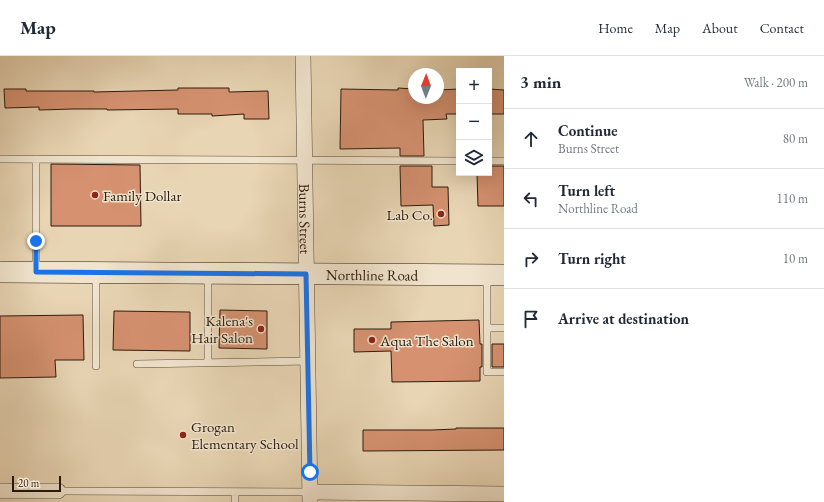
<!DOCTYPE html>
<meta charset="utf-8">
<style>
body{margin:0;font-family:"EB Garamond",serif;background:#f2f2f3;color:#1f2937}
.controls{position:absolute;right:12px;top:12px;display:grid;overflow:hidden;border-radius:0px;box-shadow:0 4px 16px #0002}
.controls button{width:36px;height:36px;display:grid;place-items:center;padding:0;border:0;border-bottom:1px solid #e0e1e3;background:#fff;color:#1f2937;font:20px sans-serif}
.compass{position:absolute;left:408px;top:12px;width:36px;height:36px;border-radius:50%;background:#fff;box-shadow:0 4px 16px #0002;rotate:1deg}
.scale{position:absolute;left:12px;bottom:10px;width:49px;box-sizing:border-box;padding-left:4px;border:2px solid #2d1a0d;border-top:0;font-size:11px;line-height:14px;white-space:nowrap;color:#2d1a0d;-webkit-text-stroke:3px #f0e4ce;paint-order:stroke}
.stop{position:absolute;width:12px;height:12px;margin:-9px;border:3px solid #1a73e8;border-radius:50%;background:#fff}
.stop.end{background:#1a73e8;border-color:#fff;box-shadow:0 1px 4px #0008}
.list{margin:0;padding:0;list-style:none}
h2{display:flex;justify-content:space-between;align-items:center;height:52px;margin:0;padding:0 16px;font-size:17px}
h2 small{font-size:13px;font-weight:400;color:#747a83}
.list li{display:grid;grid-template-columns:26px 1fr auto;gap:12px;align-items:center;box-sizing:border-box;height:60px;padding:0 16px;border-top:1px solid #e0e1e3}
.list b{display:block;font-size:15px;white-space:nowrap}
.list p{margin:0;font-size:13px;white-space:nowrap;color:#747a83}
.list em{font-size:13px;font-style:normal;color:#747a83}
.icon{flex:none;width:22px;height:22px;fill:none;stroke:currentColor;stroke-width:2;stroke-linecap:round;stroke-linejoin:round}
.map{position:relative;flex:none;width:504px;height:446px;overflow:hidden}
header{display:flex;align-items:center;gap:24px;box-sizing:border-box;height:56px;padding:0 20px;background:#fff;border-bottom:1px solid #e0e1e3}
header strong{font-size:19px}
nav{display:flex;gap:22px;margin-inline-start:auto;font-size:14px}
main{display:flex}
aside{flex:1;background:#fff}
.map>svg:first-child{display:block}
.building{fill:#d59170;stroke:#2d1a0d}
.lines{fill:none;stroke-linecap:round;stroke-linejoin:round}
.service-casing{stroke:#5c4937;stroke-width:8}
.minor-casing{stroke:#5c4937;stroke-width:16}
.secondary-casing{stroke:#2d1a0d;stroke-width:22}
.service{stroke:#f0e4ce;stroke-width:7}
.minor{stroke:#f0e4ce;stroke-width:15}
.secondary{stroke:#f0e4ce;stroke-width:21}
.route{stroke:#1a73e8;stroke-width:5}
.poi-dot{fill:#8f2418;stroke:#f0e4ce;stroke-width:1.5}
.labels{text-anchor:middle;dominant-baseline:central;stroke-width:3;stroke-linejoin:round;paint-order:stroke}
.poi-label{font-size:15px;fill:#2d1a0d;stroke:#f0e4ce;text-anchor:start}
.street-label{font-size:15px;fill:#2d1a0d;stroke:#f0e4ce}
</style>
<header>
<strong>Map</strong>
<nav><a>Home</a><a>Map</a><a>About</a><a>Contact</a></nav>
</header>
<main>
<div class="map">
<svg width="504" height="446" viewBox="0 0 504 446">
<rect width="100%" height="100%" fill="#e8d5b4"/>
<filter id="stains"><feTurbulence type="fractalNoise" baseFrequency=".005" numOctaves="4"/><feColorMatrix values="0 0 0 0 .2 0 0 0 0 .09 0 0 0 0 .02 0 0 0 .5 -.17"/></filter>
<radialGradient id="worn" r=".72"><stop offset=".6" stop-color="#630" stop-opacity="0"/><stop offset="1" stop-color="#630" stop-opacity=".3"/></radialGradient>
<!-- building -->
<path class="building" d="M178 32H229V36L268 35 269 63H244V58L212 60V58H178V53L107 54V53H73L39 54V51L5 52 4 33H26V35H94V36L178 34Z
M398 32 414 33V42H438V34L459 33V58H446L447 63 423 64 424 100H400V92L340 93 341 33 398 34Z
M489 33 504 34V58H489Z
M51 108 140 109 141 170H51Z
M400 110H432V131H448L449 169 434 170 433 149 401 150Z
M489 110H504V150H478L477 117H489Z
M220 254 267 255V293L219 292Z
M114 255 190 256V295L113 294Z
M83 259 84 304H55L56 321 0 322V260Z
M479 264 480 288H482V311H480V325L392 326 391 295 354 296V273H391V266Z
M492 288H504V311H492Z
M456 372H504V394L363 395V374H432L456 373Z"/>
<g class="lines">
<defs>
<path id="service" d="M0 103 459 105
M489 105H504
M36 214V103
M487 221V316H504
M487 272H504
M208 307V219
M137 308 308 305
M96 310V219
M58 435 310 436
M235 436V446"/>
<g id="minor">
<path id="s1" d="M303 0 310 446"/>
<path d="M0 435H58"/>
<path d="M310 436 504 438"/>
</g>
<g id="secondary">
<path id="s2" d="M0 216 504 219"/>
</g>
</defs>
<!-- service casing -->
<use href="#service" class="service-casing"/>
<!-- minor casing -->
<use href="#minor" class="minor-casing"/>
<!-- secondary casing -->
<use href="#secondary" class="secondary-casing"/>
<!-- service -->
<use href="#service" class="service"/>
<!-- minor -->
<use href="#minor" class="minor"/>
<!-- secondary -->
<use href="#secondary" class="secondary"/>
</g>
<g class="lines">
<!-- route -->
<path class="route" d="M36 185V216L306 218 310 416"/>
</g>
<!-- markers -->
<g class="poi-dot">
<circle cx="95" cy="139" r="4"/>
<circle cx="441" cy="158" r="4"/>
<circle cx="261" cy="273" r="4"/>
<circle cx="372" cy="284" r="4"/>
<circle cx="183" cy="379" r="4"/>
</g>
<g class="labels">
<!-- poi labels -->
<g class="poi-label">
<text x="103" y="139">Family Dollar</text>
<text x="433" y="158" text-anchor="end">Lab Co.</text>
<text x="253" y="264" text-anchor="end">Kalena's<tspan x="253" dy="17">Hair Salon</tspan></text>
<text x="380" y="284">Aqua The Salon</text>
<text x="191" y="370">Grogan<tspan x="191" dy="17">Elementary School</tspan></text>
</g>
<!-- street labels -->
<g class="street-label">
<text stroke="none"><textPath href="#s1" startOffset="163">Burns Street</textPath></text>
<text stroke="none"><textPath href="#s2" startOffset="372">Northline Road</textPath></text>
</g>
</g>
<rect width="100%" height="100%" filter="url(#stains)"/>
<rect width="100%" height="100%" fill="url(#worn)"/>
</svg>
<div class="controls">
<button>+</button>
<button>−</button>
<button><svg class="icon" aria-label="layers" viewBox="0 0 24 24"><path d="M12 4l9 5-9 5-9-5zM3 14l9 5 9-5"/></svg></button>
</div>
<svg class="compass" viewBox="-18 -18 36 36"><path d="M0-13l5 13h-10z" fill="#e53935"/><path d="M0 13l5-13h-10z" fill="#747a83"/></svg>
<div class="scale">20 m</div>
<div class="stop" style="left:310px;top:416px"></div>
<div class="stop end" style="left:36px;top:185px"></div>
</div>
<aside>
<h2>3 min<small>Walk · 200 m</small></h2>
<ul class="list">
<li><svg class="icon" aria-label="ahead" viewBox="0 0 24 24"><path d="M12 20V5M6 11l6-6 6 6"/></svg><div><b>Continue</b><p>Burns Street</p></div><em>80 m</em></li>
<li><svg class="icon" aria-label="left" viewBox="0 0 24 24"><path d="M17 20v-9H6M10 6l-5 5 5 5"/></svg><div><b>Turn left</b><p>Northline Road</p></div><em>110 m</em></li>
<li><svg class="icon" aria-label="right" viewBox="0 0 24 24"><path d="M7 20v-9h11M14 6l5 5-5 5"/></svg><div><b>Turn right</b></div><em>10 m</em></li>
<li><svg class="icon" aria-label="arrive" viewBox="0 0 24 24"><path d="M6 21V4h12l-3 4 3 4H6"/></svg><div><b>Arrive at destination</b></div></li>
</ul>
</aside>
</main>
